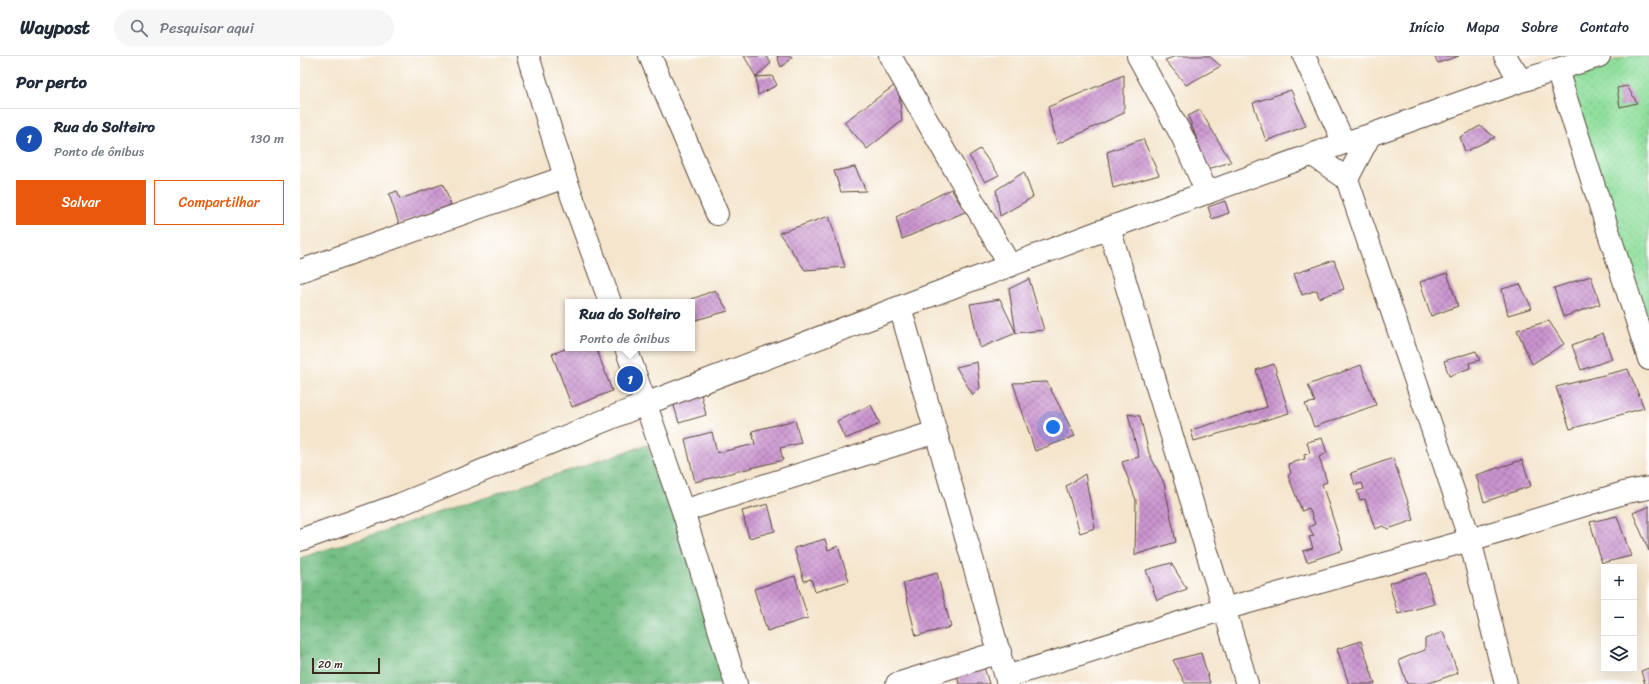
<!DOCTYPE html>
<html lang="pt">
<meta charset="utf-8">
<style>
body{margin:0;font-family:Sriracha,sans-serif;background:#f6f6f7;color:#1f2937}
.controls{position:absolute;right:12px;bottom:12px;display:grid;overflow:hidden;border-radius:0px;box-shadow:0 4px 16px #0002}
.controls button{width:36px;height:36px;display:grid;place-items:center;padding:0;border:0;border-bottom:1px solid #e0e1e3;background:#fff;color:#1f2937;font:20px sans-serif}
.scale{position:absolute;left:12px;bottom:10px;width:68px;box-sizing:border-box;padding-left:4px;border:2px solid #3b2a1e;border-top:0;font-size:11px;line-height:14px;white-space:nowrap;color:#3b2a1e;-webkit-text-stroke:3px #fff;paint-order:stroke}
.you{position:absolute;left:753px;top:371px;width:14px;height:14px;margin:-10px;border:3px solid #fff;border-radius:50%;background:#1a73e8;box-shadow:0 0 0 6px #1a73e833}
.badge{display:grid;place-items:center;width:26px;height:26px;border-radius:50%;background:#ea580c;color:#fff;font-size:13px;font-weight:700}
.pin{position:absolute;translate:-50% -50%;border:2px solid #fff;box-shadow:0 1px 4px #0006}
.popup{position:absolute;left:265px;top:243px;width:130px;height:52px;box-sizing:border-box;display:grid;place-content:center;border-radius:0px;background:#fff;filter:drop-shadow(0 1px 3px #0005);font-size:13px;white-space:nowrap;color:#747a83}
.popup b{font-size:15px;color:#1f2937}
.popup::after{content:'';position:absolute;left:50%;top:100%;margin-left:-8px;border:8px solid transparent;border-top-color:#fff}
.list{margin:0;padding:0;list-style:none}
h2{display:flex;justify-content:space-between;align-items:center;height:52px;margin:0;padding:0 16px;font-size:17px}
h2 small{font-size:13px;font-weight:400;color:#747a83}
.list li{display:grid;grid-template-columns:26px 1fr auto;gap:12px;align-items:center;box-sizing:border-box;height:60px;padding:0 16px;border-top:1px solid #e0e1e3}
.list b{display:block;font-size:15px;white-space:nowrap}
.list p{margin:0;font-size:13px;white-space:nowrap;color:#747a83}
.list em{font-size:13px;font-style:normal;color:#747a83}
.actions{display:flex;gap:8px;padding:12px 16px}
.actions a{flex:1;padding:9px 0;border:1px solid #ea580c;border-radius:0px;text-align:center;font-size:14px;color:#ea580c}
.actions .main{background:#ea580c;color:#fff}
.icon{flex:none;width:22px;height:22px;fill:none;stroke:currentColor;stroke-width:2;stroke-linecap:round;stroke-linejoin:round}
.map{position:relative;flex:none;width:1349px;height:628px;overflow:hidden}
header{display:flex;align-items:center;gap:24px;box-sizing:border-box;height:56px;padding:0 20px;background:#fff;border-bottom:1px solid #e0e1e3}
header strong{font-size:19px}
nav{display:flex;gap:22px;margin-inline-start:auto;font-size:14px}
.search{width:280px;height:36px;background:#f6f6f7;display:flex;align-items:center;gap:10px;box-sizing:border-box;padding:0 14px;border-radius:22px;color:#747a83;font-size:15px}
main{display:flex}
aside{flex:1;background:#fff}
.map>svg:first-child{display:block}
.forest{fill:url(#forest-crowns);stroke:#587451}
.park{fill:url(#park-dots);stroke:#66845e}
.building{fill:url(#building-cross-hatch)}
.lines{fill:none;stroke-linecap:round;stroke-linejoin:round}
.minor-casing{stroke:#574638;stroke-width:24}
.minor{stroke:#fff;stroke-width:22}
</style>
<header>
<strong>Waypost</strong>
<div class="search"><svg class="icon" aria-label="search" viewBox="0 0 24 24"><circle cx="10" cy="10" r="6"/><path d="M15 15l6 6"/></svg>Pesquisar aqui</div>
<nav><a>Início</a><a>Mapa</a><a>Sobre</a><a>Contato</a></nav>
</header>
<main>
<aside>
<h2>Por perto<small></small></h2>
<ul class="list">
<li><span class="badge" style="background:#1a4fb4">1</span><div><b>Rua do Solteiro</b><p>Ponto de ônibus</p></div><em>130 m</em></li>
</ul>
<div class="actions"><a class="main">Salvar</a><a>Compartilhar</a></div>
</aside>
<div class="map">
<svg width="1349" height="628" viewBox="0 0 1349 628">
<defs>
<pattern id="forest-crowns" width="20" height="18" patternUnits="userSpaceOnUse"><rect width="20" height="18" fill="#74be84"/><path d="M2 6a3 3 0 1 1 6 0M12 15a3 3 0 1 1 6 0" fill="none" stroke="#609b6b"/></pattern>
<pattern id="park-dots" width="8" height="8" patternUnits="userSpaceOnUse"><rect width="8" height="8" fill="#90df9d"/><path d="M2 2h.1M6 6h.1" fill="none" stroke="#7dc087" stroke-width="1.8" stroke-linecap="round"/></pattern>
<pattern id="building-cross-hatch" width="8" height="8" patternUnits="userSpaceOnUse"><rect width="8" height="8" fill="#ca94cf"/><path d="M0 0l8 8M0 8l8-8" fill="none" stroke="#a579a7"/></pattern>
</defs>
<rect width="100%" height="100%" fill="#fff"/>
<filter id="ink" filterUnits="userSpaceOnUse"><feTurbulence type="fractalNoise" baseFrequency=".025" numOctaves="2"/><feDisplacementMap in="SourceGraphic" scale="8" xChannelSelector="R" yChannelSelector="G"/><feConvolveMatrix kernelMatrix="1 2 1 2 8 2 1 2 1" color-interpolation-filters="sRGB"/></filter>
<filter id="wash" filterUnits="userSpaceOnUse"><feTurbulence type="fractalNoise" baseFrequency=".012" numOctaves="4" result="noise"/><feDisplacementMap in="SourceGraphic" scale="16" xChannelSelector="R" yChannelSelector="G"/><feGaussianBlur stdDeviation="0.9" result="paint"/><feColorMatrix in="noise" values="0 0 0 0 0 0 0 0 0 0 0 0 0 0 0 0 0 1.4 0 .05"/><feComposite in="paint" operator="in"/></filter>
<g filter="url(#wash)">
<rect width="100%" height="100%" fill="#f4e5cc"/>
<!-- forest -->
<path class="forest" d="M347 389 438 628H0V502Z"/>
<!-- park -->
<path class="park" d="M1328 0H1349V282L1265 20Z"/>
<g id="blocks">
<!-- building -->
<path class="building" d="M444 0H466L471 7 456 21 472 20 477 29 458 39 456 21Z
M477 0H491L492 2 481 11Z
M876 0H909L921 10 886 29 865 4Z
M1134 0H1159L1138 7Z
M824 19V57L757 88 748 51Z
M598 27 602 65 567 93 544 66Z
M1327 30 1337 47 1320 51 1317 32Z
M991 34 1006 70 966 85 953 47Z
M900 54 931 106 908 113 888 60Z
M1180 70 1195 81 1165 96 1160 81Z
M843 83 859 119 813 132 807 96Z
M680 93 699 119 685 126 669 100Z
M555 111 566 135 541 136 534 115Z
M724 116 733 141 700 160 696 134Z
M143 128 151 149 99 168 89 138 97 135 100 143Z
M651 133 665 156 602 183 596 161Z
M925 145 929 157 912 163 908 151Z
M529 160 545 211 505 214 479 177Z
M1034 204 1044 233 1019 242 1017 234 1002 239 994 218Z
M1147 217 1158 250 1131 260 1120 226Z
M1291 220 1300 248 1263 261 1254 232Z
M729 223 744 274 716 277 680 292 670 248 700 243 716 277 709 233Z
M1220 228 1232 252 1208 259 1202 233Z
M415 234 428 255 392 265V246H385Z
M1249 265 1264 288 1232 308 1217 274Z
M1303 277 1312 303 1281 314 1272 289Z
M268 292H296L312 335 272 351 252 298Z
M1176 295 1180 304 1169 307 1170 312 1149 320 1144 305Z
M677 306 680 332 673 339 656 311Z
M974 308 989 357 894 385 891 374 967 351 956 314Z
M1061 309 1076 349 1014 371 1005 348 1015 346 1008 329Z
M1328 313 1344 352 1270 373 1256 331Z
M747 326 775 380 735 395 713 327Z
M401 338 406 359 379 367 373 346Z
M571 349 580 368 545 383 537 365Z
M828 358 840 360 849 397 864 427 876 486 835 499 836 444 822 406 839 401Z
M495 364 501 387 480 392 483 404 395 426 385 383 412 376 417 397 455 388 452 375Z
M1022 382 1027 397 1019 401 1027 426 1022 428 1043 494 1007 506 1003 495 1013 492 1009 481 1014 480 1009 471 1015 468 1009 452 1002 455 988 420 991 417 988 408 1005 403 1004 399 1010 397 1007 386Z
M1093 402 1114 464 1088 473 1083 470 1075 473 1065 443 1060 444 1057 435 1064 433 1062 427 1055 429 1051 417Z
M1222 404 1231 430 1184 446 1176 419Z
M785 418 795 472 780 477 766 430Z
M468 448 475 475 449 482 442 455Z
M1349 450V495L1333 457Z
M1317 460 1331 500 1302 507 1290 466Z
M525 483 528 494 538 490 549 525 515 536 511 523 504 525 494 492Z
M871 507 887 533 857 544 846 514Z
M637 517 651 571 616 580 603 527Z
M1126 517 1134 548 1098 558 1089 527Z
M495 520 508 562 467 575 454 533Z
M1143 576 1158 617 1126 628H1107L1099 604 1125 594V583Z
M1061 585 1075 628H1049L1037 593Z
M901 597 910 627H885L873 604Z
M684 611 689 628H659L657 620Z
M1349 612V628H1345L1341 615Z"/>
</g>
</g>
<g filter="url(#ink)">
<use href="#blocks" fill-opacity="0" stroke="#574638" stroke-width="1"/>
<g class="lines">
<defs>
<path id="minor" d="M228 0 265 121 310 246
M350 0 417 158
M590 0 710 210
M838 0 883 82 907 137
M1004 0 1044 87
M1205 0 1221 25
M1257 14 1349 303
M1013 99 1047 123 1170 484 1206 628
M1047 123 1070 79
M809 172 947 628
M0 215 265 121
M600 251 708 628
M326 292 383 455 436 628
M383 455 636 376
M0 484 101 448 345 348 600 251 809 172 1044 87 1070 79 1221 25 1299 0
M706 621 924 553 1170 484 1327 436 1349 432
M597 628 700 596"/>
</defs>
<!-- minor casing -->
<use href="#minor" class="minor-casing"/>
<!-- minor -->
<use href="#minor" class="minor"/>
</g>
</g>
</svg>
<div class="controls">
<button>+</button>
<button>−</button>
<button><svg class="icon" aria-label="layers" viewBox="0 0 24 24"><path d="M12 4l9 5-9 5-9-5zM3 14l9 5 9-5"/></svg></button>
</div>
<div class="scale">20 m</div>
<div class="you"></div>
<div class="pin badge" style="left:330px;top:323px;background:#1a4fb4">1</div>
<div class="popup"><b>Rua do Solteiro</b>Ponto de ônibus</div>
</div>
</main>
